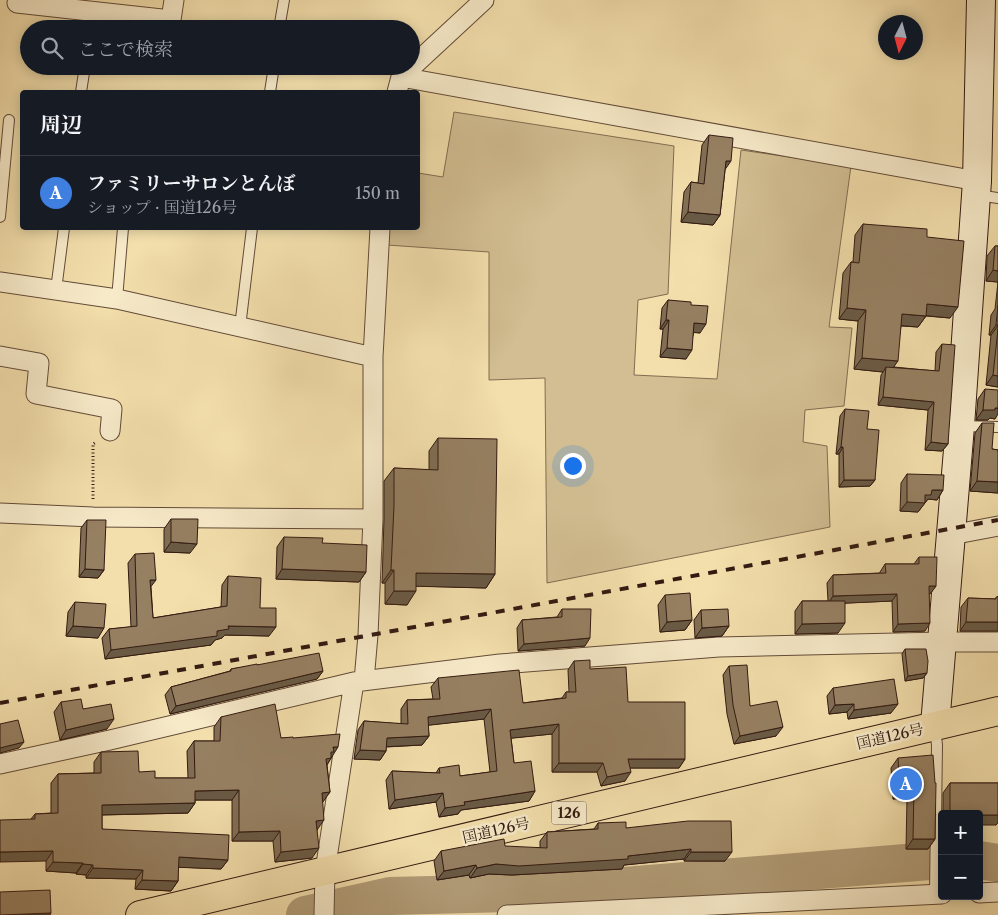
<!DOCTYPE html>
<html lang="ja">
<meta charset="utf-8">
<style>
body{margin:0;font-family:"Libre Caslon Text","Noto Serif JP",serif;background:#20242c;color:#f1f3f6}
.controls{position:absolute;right:15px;bottom:15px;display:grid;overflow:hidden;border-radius:5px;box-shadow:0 2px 12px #0003}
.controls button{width:45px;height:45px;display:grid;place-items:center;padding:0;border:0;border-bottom:1px solid #363941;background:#171b24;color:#f1f3f6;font:25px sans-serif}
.compass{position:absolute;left:878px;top:15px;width:45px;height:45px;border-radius:50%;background:#171b24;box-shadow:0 2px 12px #0003;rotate:186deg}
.you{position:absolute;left:572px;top:465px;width:18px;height:18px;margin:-12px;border:4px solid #fff;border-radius:50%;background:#1a73e8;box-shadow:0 0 0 8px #1a73e833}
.badge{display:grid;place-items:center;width:32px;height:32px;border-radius:50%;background:#d93025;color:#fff;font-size:16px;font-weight:700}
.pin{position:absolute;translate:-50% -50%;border:2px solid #fff;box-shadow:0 1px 5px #0006}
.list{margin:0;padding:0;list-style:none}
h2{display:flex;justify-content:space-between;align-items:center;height:65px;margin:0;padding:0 20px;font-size:21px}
h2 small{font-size:16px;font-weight:400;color:#9ea1a6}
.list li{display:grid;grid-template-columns:32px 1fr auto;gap:15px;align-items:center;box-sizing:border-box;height:75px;padding:0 20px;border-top:1px solid #363941}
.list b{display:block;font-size:19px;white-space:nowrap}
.list p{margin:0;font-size:16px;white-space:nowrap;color:#9ea1a6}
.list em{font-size:16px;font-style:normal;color:#9ea1a6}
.icon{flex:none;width:28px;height:28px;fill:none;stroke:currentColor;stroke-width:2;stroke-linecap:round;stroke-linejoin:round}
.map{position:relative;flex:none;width:998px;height:915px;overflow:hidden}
.search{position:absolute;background:#171b24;box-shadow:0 2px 12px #0003;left:20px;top:20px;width:400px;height:55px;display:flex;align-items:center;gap:12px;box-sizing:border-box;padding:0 18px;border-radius:28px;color:#9ea1a6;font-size:19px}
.panel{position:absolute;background:#171b24;box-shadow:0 2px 12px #0003;left:20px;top:90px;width:400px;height:140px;border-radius:5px}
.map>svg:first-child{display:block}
.green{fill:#d2be92;stroke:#826c52}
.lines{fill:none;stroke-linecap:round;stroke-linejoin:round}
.river{stroke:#b19c77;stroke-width:38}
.lane-casing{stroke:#624b38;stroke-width:12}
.street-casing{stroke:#624b38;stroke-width:21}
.secondary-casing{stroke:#321a11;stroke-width:30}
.highway-casing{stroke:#321a11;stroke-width:30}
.path{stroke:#321a11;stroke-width:3;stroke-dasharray:1 2.5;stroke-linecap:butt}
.lane{stroke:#f7eac9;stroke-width:10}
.street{stroke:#f7eac9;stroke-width:19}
.secondary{stroke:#f7eac9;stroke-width:28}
.highway{stroke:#f3dfac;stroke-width:28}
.rail{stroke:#321a11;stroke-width:4;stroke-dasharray:9 9;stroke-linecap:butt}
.wall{fill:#816e54;stroke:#321a11}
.shaded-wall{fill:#695a45;stroke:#321a11}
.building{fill:#968062;stroke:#321a11}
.labels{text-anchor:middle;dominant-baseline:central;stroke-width:5;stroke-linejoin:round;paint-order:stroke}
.shield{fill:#f7eac9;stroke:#6d5848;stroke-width:1}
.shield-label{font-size:14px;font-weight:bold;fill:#321a11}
.street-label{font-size:15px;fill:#321a11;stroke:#f7eac9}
</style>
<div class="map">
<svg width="998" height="915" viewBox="0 0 998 915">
<rect width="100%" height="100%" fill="#f3dfac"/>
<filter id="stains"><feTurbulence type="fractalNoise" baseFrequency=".004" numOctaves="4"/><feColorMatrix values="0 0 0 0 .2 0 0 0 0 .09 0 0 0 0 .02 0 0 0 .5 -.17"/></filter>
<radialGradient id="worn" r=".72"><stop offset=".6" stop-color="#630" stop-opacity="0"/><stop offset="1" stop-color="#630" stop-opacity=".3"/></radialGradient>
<!-- green -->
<path class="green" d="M454 112 674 146 668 294 638 300 634 375 717 379 741 150 851 166 829 327 852 328 844 406 805 410 803 442 827 446 830 527 547 583 545 378 489 380V252L387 245 389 228H418V173L443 177Z"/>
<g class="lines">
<!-- river -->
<path class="river" d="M979 860 998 863
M305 915 390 896 551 892 942 860"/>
<defs>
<path id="lane" d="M90 29 92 11
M279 29 284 0
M81 92 85 66
M270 92 274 66
M977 195 998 198
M0 217 9 120
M56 290 64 228
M117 299 123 228
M240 327 252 228
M962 426 998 427
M935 894 937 745 935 728"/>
<path id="street" d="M18 0 17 3 171 20 174 0
M401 77 977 181
M397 92 401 77 484 0
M0 282 117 299 373 357
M0 356 39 363 36 394 112 409 110 431
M0 513 93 517 373 519
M951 535 998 526
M364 681 368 635 373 519V357L380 228
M0 764 110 740 354 682 500 664 719 647 942 642H998
M979 893 998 892
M324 915 325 871 354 682
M507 915 942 894"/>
<path id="secondary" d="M935 725 960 426 977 181 981 0"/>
<path id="highway" d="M140 915 998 711"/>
</defs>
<!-- lane casing -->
<use href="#lane" class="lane-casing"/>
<!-- street casing -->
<use href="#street" class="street-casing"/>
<!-- secondary casing -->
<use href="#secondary" class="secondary-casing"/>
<!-- highway casing -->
<use href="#highway" class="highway-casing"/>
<!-- path -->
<path class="path" d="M93 499V444L96 442"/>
<!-- lane -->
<use href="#lane" class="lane"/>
<!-- street -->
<use href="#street" class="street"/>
<!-- secondary -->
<use href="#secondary" class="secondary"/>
<!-- highway -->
<use href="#highway" class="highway"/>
<!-- rail -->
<path class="rail" d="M0 703 998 520"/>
</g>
<!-- wall -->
<path class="wall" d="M709 135 725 170 720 215 713 225 681 222 684 192 691 182 698 183 702 145Z
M863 224 927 237 950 318 926 316 918 327 901 326 894 367 935 371 936 352 942 344 948 444 942 451 925 450 928 410 878 405 881 375 883 372 854 369 858 321 839 319 843 273 851 262H853L855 235Z
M995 246H998V387L986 385 991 335H989L991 315 995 309 998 282 986 281 987 256Z
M668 300 691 305 700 333 694 332 686 359 660 357 663 329H660L662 308Z
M985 389 995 419 990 418 988 420H976L978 399Z
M845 409 867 429 875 480 870 486 839 487V454H836L840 416Z
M982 423 992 449 998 450V493L970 491 975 433Z
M438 438 495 574 486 588 416 586 407 605 385 604V583H382L384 519V481L394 468 429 470V451Z
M907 474 943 490 937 500 928 499 918 512 900 511 901 483Z
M171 519 190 553 164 552V529Z
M87 520 104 570 98 578 79 577 81 528Z
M284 537 366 572 359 582 276 579 277 547Z
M135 554 151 587 153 618 221 607 222 585 228 576 260 608 269 636 225 635 222 638 215 640 211 645 105 659 102 638 109 629 131 627 128 563Z
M919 557 936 586 930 594H929L925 631 893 632 892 601 845 603 838 633 795 634V611L802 601H828L827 583 833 575 880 573V572L885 564H914Z
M665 595 692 620 685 630 660 632 658 605Z
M998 596V631H960L961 607 968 598 995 599Z
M75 602 98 638 66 636 68 612Z
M562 609 585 646 518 651 517 628 522 620 557 617Z
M701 610 729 626 722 636 695 638 694 620Z
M905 649 927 673 923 678 905 681 902 654Z
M574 661 590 669 628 702 685 759 679 768H630L625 781 601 786 597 772H552V734L511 738 514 763 535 791 529 801 461 810 458 814 439 817 436 802 389 809 386 780 392 771 436 773 439 768 460 776 490 772 484 719 428 725 429 736 422 745 386 747V751L380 760 354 759 358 730 364 721 401 724V709L407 700 433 699 431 687 438 678 523 703 562 698 566 692H569L568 670Z
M257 665 323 671 317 679 170 714 165 695 171 687 230 671 231 669Z
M729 666 750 706 776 736 734 744 727 714 723 675Z
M833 688 891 713 848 719 847 712 829 714 827 696Z
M61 702 83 709 107 729 60 740 54 712Z
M221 717 281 738H293L331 757V758L327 765 330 792 322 802 312 858 275 862 273 841H232V800H195V803L188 813 102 815V829L228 860 221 869 178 867V881L171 891 135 889 136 879 86 878V875L76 874V873L46 871V861L31 819 35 814 51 813V783L58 774 94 773V762L101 752 139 772 155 778H188L187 751 194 741H214V727Z
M898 758 936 815 935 816V839L928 849H906L907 798 893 799 891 768Z
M950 783H998V823L996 825 979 814H943V793Z
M598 823 626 828 725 861H684V859L624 865 622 869 512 875 489 874 470 878 469 875 437 880 434 861 441 851 540 848V841L547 832 594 829Z"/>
<!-- shaded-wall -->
<path class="shaded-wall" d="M726 161H731L724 171Z
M688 212 720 215 713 225 681 222Z
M993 270 998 271V282L986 281Z
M927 304 958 307 950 318 919 315Z
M847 308 866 310 858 321 839 319Z
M902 314 926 316 918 327 894 325Z
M666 320H669L663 329H660Z
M694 323 706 324 700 333 688 332Z
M996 325H998V326L991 335H989Z
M667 348 692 350 686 359 660 357Z
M862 358 898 361 890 372 886 367 883 372 854 369Z
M993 375 998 376V387L986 385Z
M883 397 934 402 928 410 878 405Z
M995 408H998V414L995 419 990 418 988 420H976L983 410Z
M931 442 948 444 942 451 925 450Z
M841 447H843L839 454H836Z
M844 480H875L870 486 839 487Z
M977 481 998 482V493L970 491Z
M932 490H943L937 500 928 499 918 512 900 511 907 502 925 495Z
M171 542 197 544 190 553 164 552Z
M85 569 104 570 98 578 79 577Z
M282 569 366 572 359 582 276 579Z
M391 570H394L385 583H382Z
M416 573 495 574 486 588 407 586Z
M150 580H156L149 589Z
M929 586H936L930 594H924Z
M394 591H416L407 605 385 604Z
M897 594 892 601 828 604 833 596Z
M692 620 685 630 660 632 667 622Z
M966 622H998V631H960Z
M845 623 838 633 795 634 802 624Z
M930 623 925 631 893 632 898 624Z
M73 626 104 628 98 638 66 636Z
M228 626 276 627 269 636 225 635 222 638 215 640 211 645 105 659 111 650 217 631Z
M729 626 722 636 695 638 702 628Z
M590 638 585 646 518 651 524 644Z
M323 671 317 679 170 714 176 706Z
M927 673 923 678 905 681 908 676Z
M854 704 847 712 829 714 835 705Z
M898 704 891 713 848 719 854 710Z
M491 709 484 719 422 726 428 717Z
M114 719 107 729 60 740 66 730Z
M559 724 552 734 504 739 510 730Z
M783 727 776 736 734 744 740 736Z
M429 736 422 745 381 747 387 738Z
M24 742 19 748 0 753V748L1 747Z
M333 747H338L325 768 319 769Z
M360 750 386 751 380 760 354 759Z
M628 759H685L679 768H622Z
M559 763H603L597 772H552Z
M631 772 625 781 601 786 607 777Z
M914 788 907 798 893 799 900 789Z
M239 790 232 800H188L195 791Z
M535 791 529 801 461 810 458 814 439 817 445 808 464 802Z
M330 792 323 802 315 803 322 793Z
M443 793 436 802 389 809 395 800Z
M195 803 188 813 95 815 102 805Z
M979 815H998V823L996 825H979Z
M324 820 317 830 316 821Z
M280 831 273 841H232L239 832Z
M913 839H935L928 849H906Z
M319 848 312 858 275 862 281 852Z
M691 849 684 859 624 865 622 869 512 875 489 874 470 878 477 868 496 864 628 856Z
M53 851 46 861 0 862V852Z
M691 852H732L725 861H684Z
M179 857 228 860 221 869 172 867Z
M53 862 83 863 76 873 46 871Z
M83 864 93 865 86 875 76 874Z
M476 865 469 875 437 880 444 871Z
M93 868 143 870 136 879 86 878Z
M142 880 178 881 171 891 135 889Z
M51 913 50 915H0Z"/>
<!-- building -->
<path class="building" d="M709 135 733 138 731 161H726L720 215 688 212 691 182 704 184Z
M863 224 927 229V237L964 241 958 307 927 304 926 316 902 314 898 361 862 358 866 310 847 308 851 262 859 263Z
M995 246H998V271L993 270Z
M668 300 691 302V305L708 306 706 324 694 323 692 350 667 348 669 320H666Z
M998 305V325H996Z
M998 329V376L993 375Z
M942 344 955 345 948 444 931 442 934 402 883 397 886 367 939 371Z
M985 389 998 390V408H995V410H983Z
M845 409 869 411 867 429 879 430 875 480H844L843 447H841Z
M982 423H994L992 449 998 450V482L977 481Z
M438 438 497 439 495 574 416 573V591H394V570H391L394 506V468L438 470Z
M907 474 944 475 943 490H932L931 495H925V503L907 502Z
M171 519H198L197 544 171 542Z
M87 520H106L104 570 85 569Z
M284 537 323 538 322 543 367 545 366 572 282 569Z
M154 553 156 580H150L153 618 227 606 228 576 261 578 260 608H276V627L228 626 229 629 217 631V636L111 650 109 629 137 626 135 554Z
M919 557H937L936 586H929L930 623 898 624 897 594 833 596V575L886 573 885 564H919Z
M690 593 692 620 667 622 665 595Z
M996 597H998V622H966L968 598 996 599Z
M802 601H845V623L802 624Z
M75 602 106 604 104 628 73 626Z
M562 609H591L590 638 524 644 522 620 562 617Z
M728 609 729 626 702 628 701 610Z
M905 649H926L928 661 927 673 908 676Z
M319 653 323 671 176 706 171 687 231 671V669L257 664V665Z
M590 660V669L626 667 628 702H685V759H628L631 772 607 777 603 763H559V724L510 730 514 763 531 761 535 791 464 802 465 805 445 808 443 793 395 800 392 771 440 773 439 768 459 765 460 776 497 771 491 709 428 717 429 736 387 738 386 751 360 750 364 721 408 724 407 700 440 699 438 678 519 670 523 703 566 698V692H576L574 661Z
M747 665 750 706 777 701 783 727 740 736 733 705 729 666Z
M894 679 898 704 854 710V704L835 705 833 688Z
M81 699 83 709 111 704 114 719 66 730 61 702Z
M275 704 281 738 293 737V738L340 734 338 747H333L334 752H331V758L326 759 330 792 322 793 324 820 316 821 319 848 281 852 280 831 239 832V790L195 791V803L102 805V829L229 835 228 860 179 857 178 881 142 880 143 870 93 868V865L83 864V863L53 862V851L0 852V820L35 819V814L58 813V774L101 773V752L138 751 139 772 155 771V778H195L194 741H220L221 717Z
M18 720 24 742 0 748V724Z
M933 755 935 783H936L935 839H913L914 788 900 789 898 758Z
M950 783H998V815H979V814H950Z
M688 821H731L732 852H691V849L628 856V859L519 866 496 864 477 868 476 865 444 871 441 851 504 839 505 846 547 848V832L598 829V823L626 822V828Z
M50 890 51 913 0 915V892Z"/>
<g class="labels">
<!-- shield labels -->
<rect class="shield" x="551.5" y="801.5" width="35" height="23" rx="4"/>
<g class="shield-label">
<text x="569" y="813">126</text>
</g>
<!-- street labels -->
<g class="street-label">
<text transform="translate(890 736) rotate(-13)">国道126号</text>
<text transform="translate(496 830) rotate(-13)">国道126号</text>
</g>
</g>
<rect width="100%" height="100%" filter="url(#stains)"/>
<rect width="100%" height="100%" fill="url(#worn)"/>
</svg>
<div class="controls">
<button>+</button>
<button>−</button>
</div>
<svg class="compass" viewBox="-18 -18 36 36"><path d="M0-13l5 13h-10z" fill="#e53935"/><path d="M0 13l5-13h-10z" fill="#9ea1a6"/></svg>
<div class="you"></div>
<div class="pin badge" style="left:906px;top:784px;background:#3f7fe0">A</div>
<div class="search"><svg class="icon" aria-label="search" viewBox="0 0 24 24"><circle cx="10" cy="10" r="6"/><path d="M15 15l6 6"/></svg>ここで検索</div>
<section class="panel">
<h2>周辺<small></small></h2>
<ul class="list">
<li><span class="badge" style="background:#3f7fe0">A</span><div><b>ファミリーサロンとんぼ</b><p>ショップ · 国道126号</p></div><em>150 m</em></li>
</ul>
</section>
</div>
